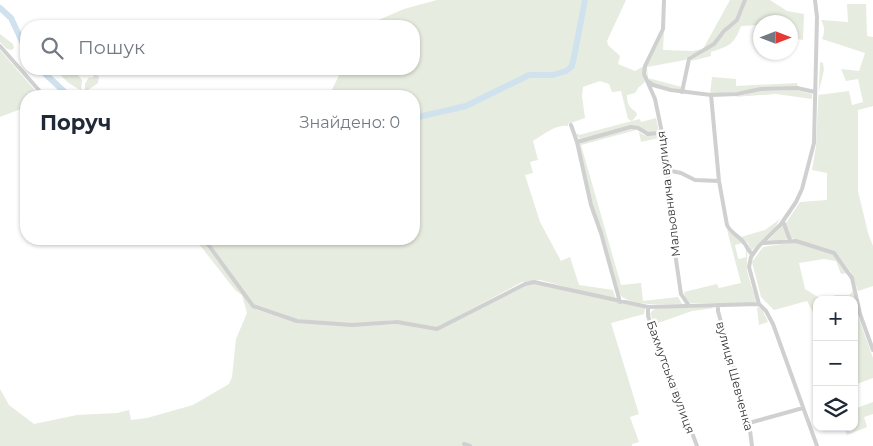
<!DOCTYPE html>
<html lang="uk">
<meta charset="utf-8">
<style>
body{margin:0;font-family:Montserrat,sans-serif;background:#f6f6f7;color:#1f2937}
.controls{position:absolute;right:15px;bottom:15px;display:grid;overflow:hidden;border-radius:10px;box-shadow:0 1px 4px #0004}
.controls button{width:45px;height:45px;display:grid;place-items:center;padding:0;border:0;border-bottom:1px solid #e0e1e3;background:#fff;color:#1f2937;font:25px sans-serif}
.compass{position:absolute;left:753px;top:15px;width:45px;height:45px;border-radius:50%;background:#fff;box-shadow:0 1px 4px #0004;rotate:90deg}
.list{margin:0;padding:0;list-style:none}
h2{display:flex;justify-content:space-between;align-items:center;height:65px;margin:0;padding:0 20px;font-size:21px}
h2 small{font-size:16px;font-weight:400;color:#747a83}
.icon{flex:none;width:28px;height:28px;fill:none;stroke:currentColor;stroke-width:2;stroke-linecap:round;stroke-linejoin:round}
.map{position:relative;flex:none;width:873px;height:446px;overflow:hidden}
.search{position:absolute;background:#fff;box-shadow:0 1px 4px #0004;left:20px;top:20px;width:400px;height:55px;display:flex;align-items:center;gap:12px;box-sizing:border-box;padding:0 18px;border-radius:20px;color:#747a83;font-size:19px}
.panel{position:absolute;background:#fff;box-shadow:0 1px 4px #0004;left:20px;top:90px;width:400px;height:155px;border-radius:20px}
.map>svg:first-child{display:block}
.green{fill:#e6ecdf}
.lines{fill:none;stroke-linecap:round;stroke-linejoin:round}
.river{stroke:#cfe2ee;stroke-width:6}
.minor{stroke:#d0d0d0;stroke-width:4}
.labels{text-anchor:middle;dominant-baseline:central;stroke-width:5;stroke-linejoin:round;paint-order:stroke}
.street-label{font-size:12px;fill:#333;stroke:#fff}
</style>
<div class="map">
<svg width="873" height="446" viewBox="0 0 873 446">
<rect width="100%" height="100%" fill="#fff"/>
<!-- green -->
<path class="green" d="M437 0H626L607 41 608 45 620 56 618 64 635 71 644 66 643 76 645 82 638 88 635 93 627 95C627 104 629 107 636 112L637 115 632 121 640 119 641 122 656 118 659 132 650 133 637 126 580 139 576 135 578 133 579 135 632 121 628 119 621 91 612 92 609 84 600 81 583 87 582 96 585 118 568 124V126C556 124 543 135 533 141L538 160 530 162 533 173 525 175 540 222 561 261 570 257 579 285 613 290 616 300 540 280 522 282 436 328 395 320 354 324 296 319 254 305 206 239H414V96H329L342 69H414V26H367L369 24 404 9Z
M730 0H744L737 20 728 25 713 43 690 56 685 60 647 67 648 78 682 87 681 90 654 84 647 79 646 67 664 31 663 50 693 51 703 49Z
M747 0H770L787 11 804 14 803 40 791 38 790 22H760V25L741 26C734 45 729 46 711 52V56L691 61 715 45 731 26 739 20Z
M847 4H866L867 36 873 37V106L858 110V191L868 233 873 246V286L858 291 851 272 835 252 791 238 786 223 800 202 827 200V173L812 170 816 146 820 62 823 63 824 70 818 95 849 91 852 105 863 102 858 79 846 81 841 69 859 71 865 53 822 39C825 32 825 27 821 20L848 22Z
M0 34 13 44 14 48 12 50 7 49 0 42Z
M0 50 40 96H26V107L0 117Z
M57 69H76L74 70 82 80 81 90C73 87 60 77 57 69Z
M95 74 99 77 98 83 88 90H85V84L89 77 92 78Z
M712 77 736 79V86L797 83 798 87 710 94Z
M796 90 812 94V99L776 94 734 97 761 91Z
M633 129 636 130 581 145 621 285 641 283 643 301 678 297 682 304C666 304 632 307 620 295L603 234 592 205 579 144 581 142Z
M639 132 644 135 659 136V138L641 142Z
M780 219 773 230 751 251 748 243 741 237 765 230Z
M783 224 788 239 767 242Z
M727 230 743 243 735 245 738 258 740 259 746 257V247C749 255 746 262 747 270 749 281 754 291 756 301L754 303H689L685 298 684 292 717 284 719 288 741 283Z
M195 239H201L252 306 257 310 295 322 362 326 404 324 420 328 438 330 525 285 534 283 645 308 644 314 611 323 639 414 630 417 639 442 632 444V446H0V389L9 405 34 424 77 415 117 413 129 410 131 420 147 418 193 405 229 384 232 377 236 339 247 313 242 295 235 290Z
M796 242 834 255 848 273 841 274 836 261 824 259 799 263 805 289 821 299 836 295H849L853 291 858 316 873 358V378L854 385V300H817V320L807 301 774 310 761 297 752 262 763 247Z
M711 307 714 308 692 311 655 324 650 314 653 310 658 308Z
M757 307 762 309 768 322 759 325Z
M873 402V414L864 417 867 427 847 435 844 427H854V409Z"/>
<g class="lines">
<!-- river -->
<path class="river" d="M0 8 11 18 26 50
M40 69 69 96
M414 118 466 106 529 75H553L566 71 572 66 574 57 585 0"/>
<!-- minor -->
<path class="minor" d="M664 0 663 29 645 66 644 74 647 81 653 85 671 90 711 95 737 94 761 89 797 88 815 92
M0 46 44 96
M648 83 655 99 665 147 674 246 681 294 689 306
M682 92 689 59 714 44 724 31 737 20 745 0
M711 95 719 181 727 225C731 234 740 236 745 244 748 248 748 251 752 254
M571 125 577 142 591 205 601 233 620 302
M577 142 631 127 638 128 648 134 662 133
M667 170 681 173 695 180 719 181
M783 221 790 240
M204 239 253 306 297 321 352 325 397 322 437 329 525 284 534 282 648 307 759 304
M763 243 796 241 834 253 852 278 860 314 873 350
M759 304 749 267 751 257 758 247 781 224 796 202 802 189 814 143 817 17 815 0
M759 304 766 311 773 324 817 446
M718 305V311L749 423 752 446
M648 307V316L697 446
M749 423 803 408
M464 444 470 446"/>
</g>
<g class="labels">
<!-- street labels -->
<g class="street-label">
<text transform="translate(668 194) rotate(-97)">Мальовнича вулиця</text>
<text transform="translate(735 376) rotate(75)">вулиця Шевченка</text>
<text transform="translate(671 377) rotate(70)">Бахмутська вулиця</text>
</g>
</g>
</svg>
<div class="controls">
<button>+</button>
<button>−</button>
<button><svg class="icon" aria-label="layers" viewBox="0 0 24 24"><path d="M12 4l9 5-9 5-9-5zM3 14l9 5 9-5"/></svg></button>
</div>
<svg class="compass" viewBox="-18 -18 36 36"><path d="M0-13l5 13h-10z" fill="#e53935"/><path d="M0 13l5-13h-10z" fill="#747a83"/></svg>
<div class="search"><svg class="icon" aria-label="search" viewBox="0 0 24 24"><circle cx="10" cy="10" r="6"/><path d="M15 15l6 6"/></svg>Пошук</div>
<section class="panel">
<h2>Поруч<small>Знайдено: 0</small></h2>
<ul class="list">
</ul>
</section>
</div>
